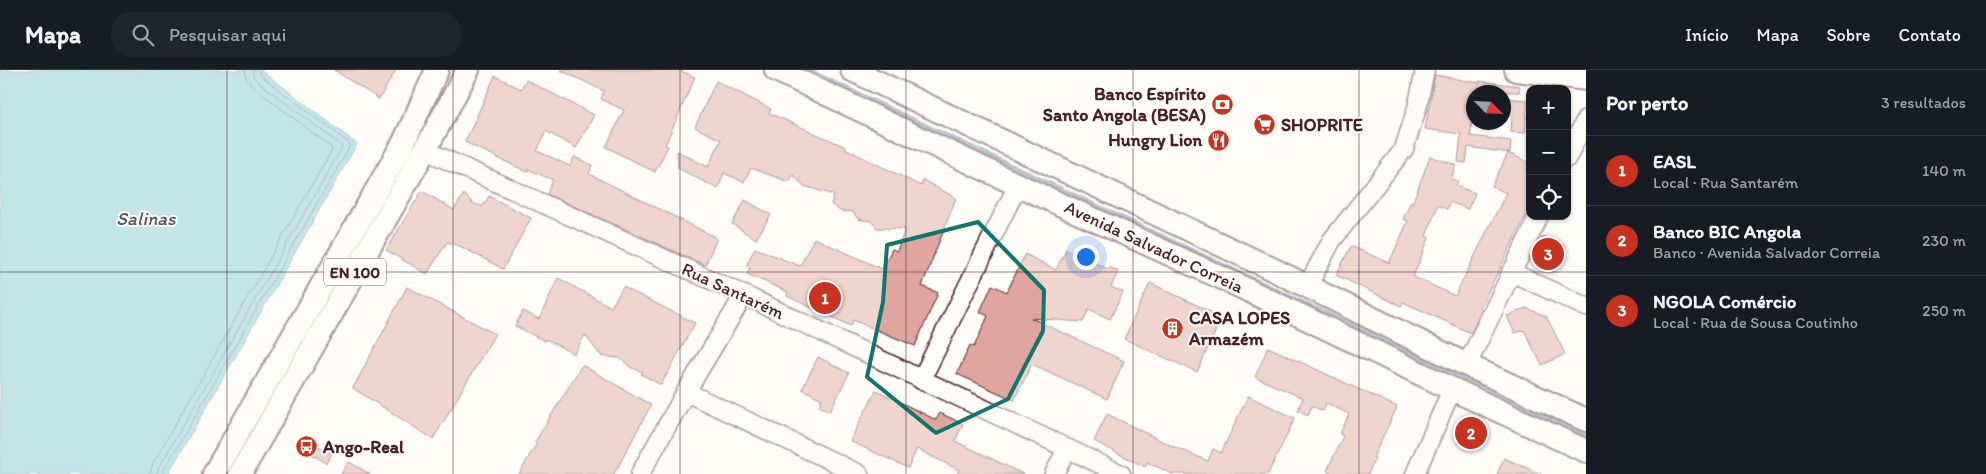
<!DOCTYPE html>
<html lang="pt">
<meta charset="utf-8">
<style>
body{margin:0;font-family:Itim,sans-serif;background:#20242c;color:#f1f3f6}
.controls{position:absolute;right:15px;top:15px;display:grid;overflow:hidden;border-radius:10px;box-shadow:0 1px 4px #0004}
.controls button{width:45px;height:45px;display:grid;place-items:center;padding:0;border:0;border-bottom:1px solid #363941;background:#171b24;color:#f1f3f6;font:25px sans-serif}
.compass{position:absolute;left:1466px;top:15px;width:45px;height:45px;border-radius:50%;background:#171b24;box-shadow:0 1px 4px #0004;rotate:114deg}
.you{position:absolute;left:1085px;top:186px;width:18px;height:18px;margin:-12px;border:4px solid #fff;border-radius:50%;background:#1a73e8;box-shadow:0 0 0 8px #1a73e833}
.badge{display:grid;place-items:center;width:32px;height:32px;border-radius:50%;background:#c8321e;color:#fff;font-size:16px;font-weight:700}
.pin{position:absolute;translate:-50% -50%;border:2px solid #fff;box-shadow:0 1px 5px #0006}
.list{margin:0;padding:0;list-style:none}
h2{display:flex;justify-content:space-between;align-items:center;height:65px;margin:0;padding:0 20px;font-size:21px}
h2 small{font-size:16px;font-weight:400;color:#9ea1a6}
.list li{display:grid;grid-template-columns:32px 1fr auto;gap:15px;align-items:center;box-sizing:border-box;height:70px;padding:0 20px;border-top:1px solid #363941}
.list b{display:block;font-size:19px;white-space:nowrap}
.list p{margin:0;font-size:16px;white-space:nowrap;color:#9ea1a6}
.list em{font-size:16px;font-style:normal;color:#9ea1a6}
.icon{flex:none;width:28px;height:28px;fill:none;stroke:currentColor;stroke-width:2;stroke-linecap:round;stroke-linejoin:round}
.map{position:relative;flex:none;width:1586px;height:404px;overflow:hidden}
header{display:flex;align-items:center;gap:30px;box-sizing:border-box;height:70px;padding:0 25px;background:#171b24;border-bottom:1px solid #363941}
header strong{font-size:24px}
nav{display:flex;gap:28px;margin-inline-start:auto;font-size:18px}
.search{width:350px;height:45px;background:#20242c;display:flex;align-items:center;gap:12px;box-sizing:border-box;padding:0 18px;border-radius:20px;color:#9ea1a6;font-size:19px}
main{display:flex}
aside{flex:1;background:#171b24}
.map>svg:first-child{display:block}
.water{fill:#7ccbda;stroke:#688694}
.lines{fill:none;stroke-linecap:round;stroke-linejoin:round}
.shore{stroke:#5e6471;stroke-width:1}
.stream{stroke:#688694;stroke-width:4}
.building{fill:#e0a69e;stroke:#4a1f2b}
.minor-casing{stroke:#4a1f2b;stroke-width:21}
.major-casing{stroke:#4a1f2b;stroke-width:26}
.minor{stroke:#fdfcf7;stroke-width:18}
.major{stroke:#fdfcf7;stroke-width:22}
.marked{fill:none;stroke:#0f766e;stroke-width:4;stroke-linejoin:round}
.grid{fill:none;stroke:#4a1f2b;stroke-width:1;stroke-opacity:0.55}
.labels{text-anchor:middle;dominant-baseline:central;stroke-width:4;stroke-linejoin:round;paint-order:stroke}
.shield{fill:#fdfcf7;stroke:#806168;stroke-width:1}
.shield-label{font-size:16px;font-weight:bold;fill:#4a1f2b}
.poi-label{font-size:18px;font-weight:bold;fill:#4a1f2b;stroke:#fdfcf7;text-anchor:start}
.street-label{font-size:18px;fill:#4a1f2b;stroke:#fdfcf7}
.water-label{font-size:19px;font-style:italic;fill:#595360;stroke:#fdfcf7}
</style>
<header>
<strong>Mapa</strong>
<div class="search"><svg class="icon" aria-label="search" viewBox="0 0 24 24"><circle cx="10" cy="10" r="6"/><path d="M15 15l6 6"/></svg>Pesquisar aqui</div>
<nav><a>Início</a><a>Mapa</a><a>Sobre</a><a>Contato</a></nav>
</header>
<main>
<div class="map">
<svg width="1586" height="404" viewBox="0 0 1586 404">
<rect width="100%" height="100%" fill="#fdfcf7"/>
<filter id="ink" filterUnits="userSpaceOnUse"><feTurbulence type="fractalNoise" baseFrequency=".02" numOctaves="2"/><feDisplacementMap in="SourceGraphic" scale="10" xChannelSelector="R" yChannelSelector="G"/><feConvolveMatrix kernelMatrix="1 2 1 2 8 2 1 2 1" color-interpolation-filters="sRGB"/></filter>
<g filter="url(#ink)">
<!-- water -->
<path class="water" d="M0 0H261L357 74 168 404H0Z"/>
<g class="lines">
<!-- shore -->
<path class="shore" d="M150 404 153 393 332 80 331 77 252 16 246 8 245 0
M157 404 159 397 342 78 341 75 257 11 253 6V0
M164 404V400L350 76 349 73 261 6 259 0"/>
<!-- stream -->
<path class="stream" d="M808 0 1586 365"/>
</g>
<!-- building -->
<path class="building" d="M334 0H396L379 29Z
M560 0H679L695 7 665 75 668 76 655 102 606 77 624 40 601 29 604 21Z
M1435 5 1479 13V11L1520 16 1519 22H1474V40L1470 66 1511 71 1510 83 1468 77 1466 93 1458 92 1461 64 1425 59Z
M495 6 521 19 526 10 594 45 576 78 546 61 537 81 570 96 574 87 592 95 589 104 717 168 705 195 547 124 553 110 528 99 527 102 465 72Z
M716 11 771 39 769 43 846 77V79L921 116 923 110 956 128 922 216 938 223 915 276 853 250 851 256 787 226 788 222 747 204 750 197 746 196 755 178 800 196 814 168 882 199 892 179 897 181 905 159 877 158 871 151 858 149 853 142 840 141 831 134 834 125 804 116 793 105 789 112 751 98 744 112 724 103 718 119 678 98 677 81 708 97 721 70 695 57Z
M1504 28 1528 30 1525 63 1511 62 1512 46 1504 45Z
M1508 83 1530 93V138L1480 238 1482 239 1471 263 1403 232 1401 236 1336 205 1351 176 1389 193 1408 151 1403 149 1411 131 1413 132 1430 86 1456 95 1451 109 1458 111 1456 116 1475 123 1468 139 1450 132 1447 139 1438 135 1426 166 1429 168 1414 204V207L1455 226 1506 123 1492 116Z
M422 121 454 140 464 124 473 134 483 136 489 126 531 148 503 199 460 176 447 172 427 204 386 180Z
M745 130 771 145 756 169 732 154Z
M1543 166 1565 176 1553 202 1530 191Z
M1066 179 1108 199 1109 197 1118 201 1111 217 1123 222 1110 249 1089 239 1083 252 1031 248 1124 291 1107 329 1032 294 1014 330 957 304 970 275 974 277 988 246 980 242 992 215 1007 222 1025 184 1056 200Z
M558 208 611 237 623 217 695 253 661 315 641 304 643 302 630 297 620 288 601 286 585 265 574 284 546 269 545 271 515 256 523 241 539 249Z
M1150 213 1222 247 1197 302 1124 269Z
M407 217 495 264 433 369 353 318Z
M1526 238 1546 246 1565 284 1542 295 1524 260 1515 263 1507 246Z
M1268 277 1397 337 1373 387 1375 388 1368 404H1332L1327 401 1343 366 1340 364 1349 344 1326 333 1323 341 1312 336 1308 345 1298 340 1303 328 1255 307Z
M818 287 849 303 830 341 819 336 822 329 802 319Z
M582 295 651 335 614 404H519L537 373 535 372Z
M876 320 936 350 940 343 963 354 955 371 1023 404H957L959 400 917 379 908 398 850 371Z
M1248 326 1295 348 1268 404H1172L1147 392 1145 397 1094 371 1107 344 1172 376 1208 391 1213 379 1221 383Z
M312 372 332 384 326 393 307 381Z
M1504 388 1541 404H1497Z
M349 392 370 404H341Z"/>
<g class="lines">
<defs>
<path id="minor" d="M425 80 744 225 1121 404
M1567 88 1586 49
M1511 202 1586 237
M1307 217 1332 170 1404 79 1417 38 1425 0
M1467 295 1539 146
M921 310 1018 115
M686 322 859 404
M640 404 686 322 744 225
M1054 404 1067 379
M1415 404 1452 319"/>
<path id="major" d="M776 0 1018 115 1233 213 1452 319 1586 381
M852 0 1272 199 1467 295 1586 350
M1516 0 1586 9
M214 404 404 72 437 0
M240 404 425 80 468 0"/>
</defs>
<!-- minor casing -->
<use href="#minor" class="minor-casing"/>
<!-- major casing -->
<use href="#major" class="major-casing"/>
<!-- minor -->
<use href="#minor" class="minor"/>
<!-- major -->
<use href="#major" class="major"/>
</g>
</g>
<!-- marked area -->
<path d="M0 0H1586V404H0ZM978 152 1044 220 1043 261 1008 329 936 363 867 307 883 232 887 175Z" fill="#fdfcf7" fill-opacity=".55" fill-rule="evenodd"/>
<path class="marked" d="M978 152 1044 220 1043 261 1008 329 936 363 867 307 883 232 887 175Z"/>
<!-- grid -->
<path class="grid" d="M227 0V404M453 0V404M680 0V404M906 0V404M1133 0V404M1359 0V404M0 202H1586"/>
<!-- icons -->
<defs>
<symbol id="bank-disc" viewBox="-11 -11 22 22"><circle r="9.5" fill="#c8321e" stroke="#fdfcf7"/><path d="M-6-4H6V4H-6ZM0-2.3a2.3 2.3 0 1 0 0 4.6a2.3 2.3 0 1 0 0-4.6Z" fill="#fff"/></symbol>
<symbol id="supermarket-disc" viewBox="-11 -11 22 22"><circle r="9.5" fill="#c8321e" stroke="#fdfcf7"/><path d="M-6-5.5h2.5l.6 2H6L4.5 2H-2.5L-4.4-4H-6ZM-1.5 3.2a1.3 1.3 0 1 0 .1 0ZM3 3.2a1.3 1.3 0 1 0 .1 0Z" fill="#fff"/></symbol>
<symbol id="restaurant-disc" viewBox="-11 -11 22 22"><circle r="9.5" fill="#c8321e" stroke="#fdfcf7"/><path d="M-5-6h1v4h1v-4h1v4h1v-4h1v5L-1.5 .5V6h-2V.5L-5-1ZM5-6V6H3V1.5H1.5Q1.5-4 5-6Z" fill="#fff"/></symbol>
<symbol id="building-disc" viewBox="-11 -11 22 22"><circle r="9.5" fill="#c8321e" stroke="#fdfcf7"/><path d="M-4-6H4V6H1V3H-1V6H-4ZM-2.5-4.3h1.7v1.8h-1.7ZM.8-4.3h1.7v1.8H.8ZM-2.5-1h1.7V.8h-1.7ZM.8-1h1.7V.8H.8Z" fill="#fff"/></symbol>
<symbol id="bus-disc" viewBox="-11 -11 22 22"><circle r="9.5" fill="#c8321e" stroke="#fdfcf7"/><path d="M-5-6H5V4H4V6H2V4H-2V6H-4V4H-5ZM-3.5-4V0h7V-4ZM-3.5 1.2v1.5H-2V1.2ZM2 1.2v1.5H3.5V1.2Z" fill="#fff"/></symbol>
</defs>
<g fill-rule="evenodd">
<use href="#bank-disc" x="1210" y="22" width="25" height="25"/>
<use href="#supermarket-disc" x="1252" y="42" width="25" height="25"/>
<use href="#restaurant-disc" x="1206" y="58" width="25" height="25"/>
<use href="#building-disc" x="1160" y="246" width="25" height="25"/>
<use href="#bus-disc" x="294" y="364" width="25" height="25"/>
</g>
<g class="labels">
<!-- shield labels -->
<rect class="shield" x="324" y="188.5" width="62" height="27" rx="4"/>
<g class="shield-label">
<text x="355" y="202">EN 100</text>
</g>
<!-- poi labels -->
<g class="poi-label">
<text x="1206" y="24" text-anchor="end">Banco Espírito<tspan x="1206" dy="21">Santo Angola (BESA)</tspan></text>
<text x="1281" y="55">SHOPRITE</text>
<text x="1202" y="70" text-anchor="end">Hungry Lion</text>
<text x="1189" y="248">CASA LOPES<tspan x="1189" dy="21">Armazém</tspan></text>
<text x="323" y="377">Ango-Real</text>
</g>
<!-- street labels -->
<g class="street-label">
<text transform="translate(1154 177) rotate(25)">Avenida Salvador Correia</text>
<text transform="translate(733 221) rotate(25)">Rua Santarém</text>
</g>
<!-- water labels -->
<g class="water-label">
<text x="146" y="148">Salinas</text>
</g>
</g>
</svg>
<div class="controls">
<button>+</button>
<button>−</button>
<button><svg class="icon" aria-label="locate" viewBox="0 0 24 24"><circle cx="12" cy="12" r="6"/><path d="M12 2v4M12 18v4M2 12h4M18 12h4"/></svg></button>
</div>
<svg class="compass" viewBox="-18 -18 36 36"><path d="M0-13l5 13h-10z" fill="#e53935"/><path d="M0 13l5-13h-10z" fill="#9ea1a6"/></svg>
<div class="you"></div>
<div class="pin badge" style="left:825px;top:228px">1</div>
<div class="pin badge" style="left:1471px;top:363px">2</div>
<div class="pin badge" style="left:1548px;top:184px">3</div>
</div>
<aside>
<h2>Por perto<small>3 resultados</small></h2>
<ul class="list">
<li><span class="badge">1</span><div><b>EASL</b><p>Local · Rua Santarém</p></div><em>140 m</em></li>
<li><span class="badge">2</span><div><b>Banco BIC Angola</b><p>Banco · Avenida Salvador Correia</p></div><em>230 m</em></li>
<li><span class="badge">3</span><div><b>NGOLA Comércio</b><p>Local · Rua de Sousa Coutinho</p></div><em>250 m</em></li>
</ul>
</aside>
</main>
